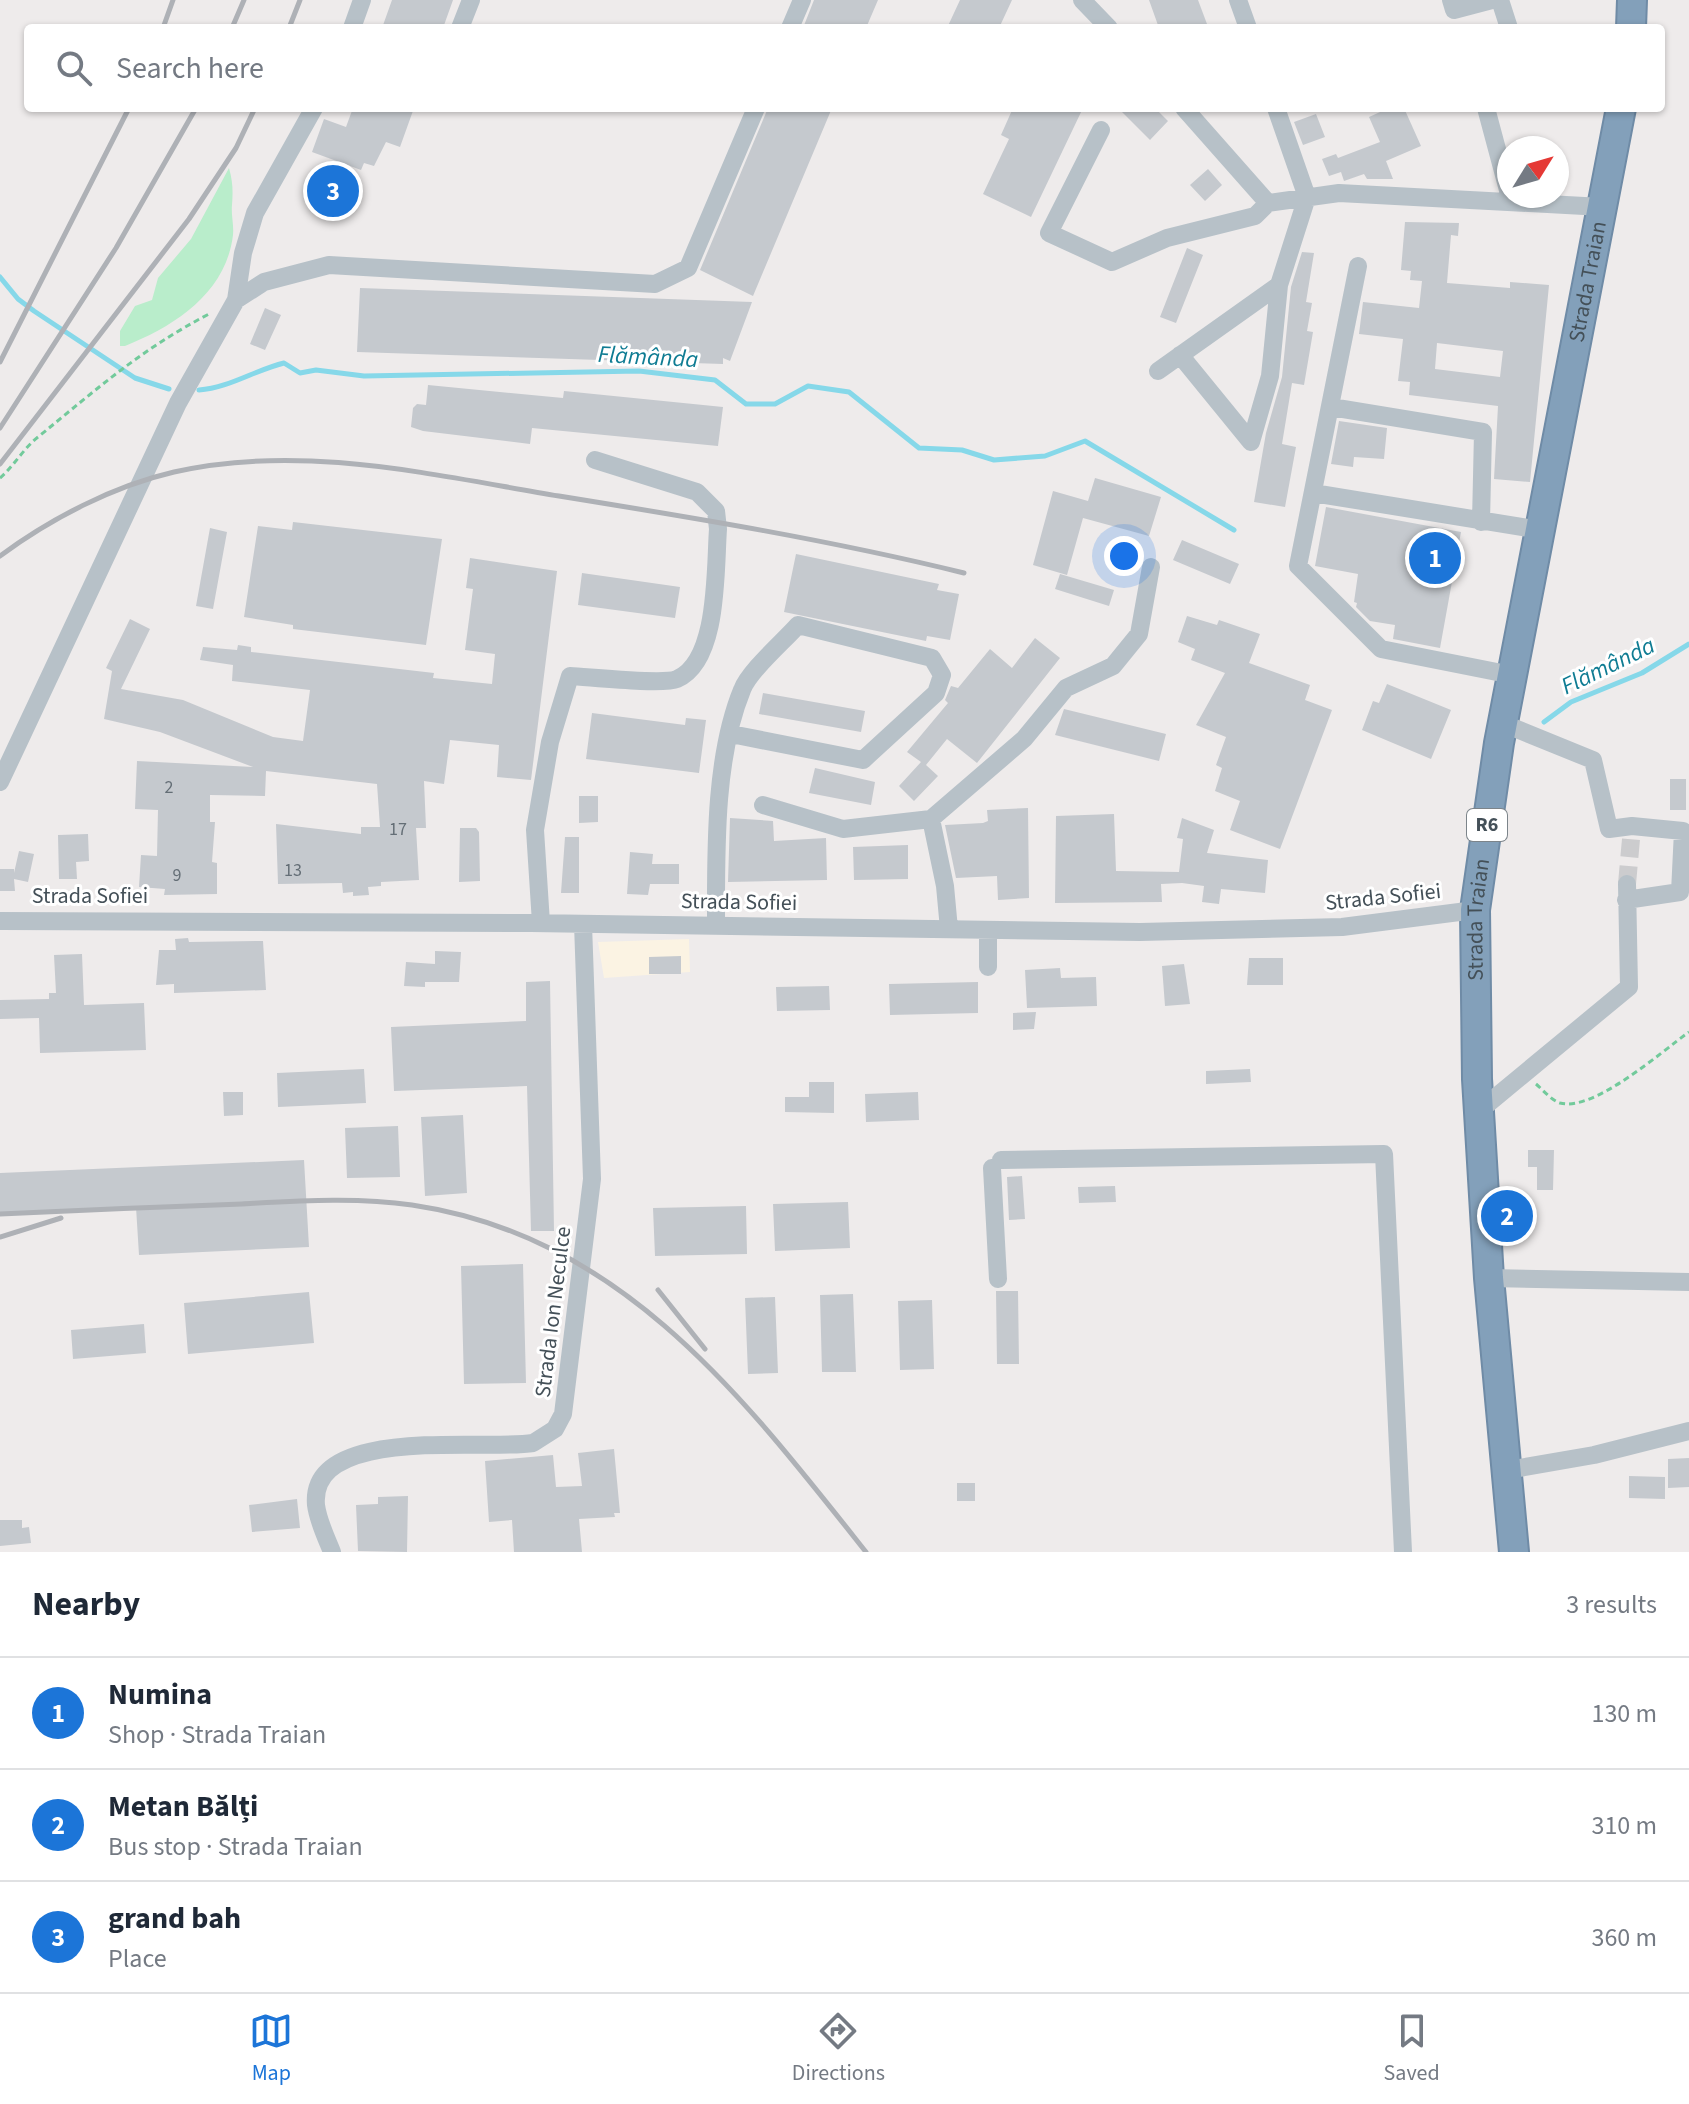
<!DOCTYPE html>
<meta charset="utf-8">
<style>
body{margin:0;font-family:"Source Sans 3",sans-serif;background:#f2f2f3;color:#1f2937}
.compass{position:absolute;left:1497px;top:136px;width:72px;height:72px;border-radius:50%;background:#fff;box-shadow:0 2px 6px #0004;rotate:53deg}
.you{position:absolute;left:1124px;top:556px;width:28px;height:28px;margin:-20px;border:6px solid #fff;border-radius:50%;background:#1a73e8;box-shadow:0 0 0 12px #1a73e833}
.badge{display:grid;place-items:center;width:52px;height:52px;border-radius:50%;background:#1c75d8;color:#fff;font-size:26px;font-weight:700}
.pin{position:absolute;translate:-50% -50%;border:4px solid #fff;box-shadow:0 2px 8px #0006}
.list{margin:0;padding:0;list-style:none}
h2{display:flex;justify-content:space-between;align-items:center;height:104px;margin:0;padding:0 32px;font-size:34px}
h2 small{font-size:26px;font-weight:400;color:#747a83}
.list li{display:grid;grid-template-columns:52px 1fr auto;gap:24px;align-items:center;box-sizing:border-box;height:112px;padding:0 32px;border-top:2px solid #e0e1e3}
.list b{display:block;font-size:30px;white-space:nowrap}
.list p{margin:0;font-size:26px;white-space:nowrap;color:#747a83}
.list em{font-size:26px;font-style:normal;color:#747a83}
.icon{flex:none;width:44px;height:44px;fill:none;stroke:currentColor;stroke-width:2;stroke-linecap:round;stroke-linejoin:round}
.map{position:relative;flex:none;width:1689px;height:1552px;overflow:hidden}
.search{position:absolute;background:#fff;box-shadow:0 2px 6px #0004;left:24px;right:24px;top:24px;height:88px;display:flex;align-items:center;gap:20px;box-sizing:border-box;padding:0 28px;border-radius:8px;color:#747a83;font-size:30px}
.sheet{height:440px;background:#fff}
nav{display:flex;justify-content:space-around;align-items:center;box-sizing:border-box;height:112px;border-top:2px solid #e0e1e3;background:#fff;font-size:22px;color:#747a83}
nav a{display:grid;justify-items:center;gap:4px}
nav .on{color:#1c75d8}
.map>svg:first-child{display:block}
.commercial{fill:#fbf3e3}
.green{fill:#b9edcb}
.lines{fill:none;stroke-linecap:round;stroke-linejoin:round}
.stream{stroke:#86d8e9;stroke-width:5}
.building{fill:#c5c9ce;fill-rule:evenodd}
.minor-tunnel{stroke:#ccccce;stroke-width:18;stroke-dasharray:18 9;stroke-linecap:butt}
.highway-casing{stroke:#6f8ba6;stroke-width:32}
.path{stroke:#72ca9b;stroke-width:3;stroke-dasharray:6 4;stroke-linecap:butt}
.minor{stroke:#b7c1c8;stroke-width:18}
.highway{stroke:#83a0ba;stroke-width:28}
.rail{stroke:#aeb1b6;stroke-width:5}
.labels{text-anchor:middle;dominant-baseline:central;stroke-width:6;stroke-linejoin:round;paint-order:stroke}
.number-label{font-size:18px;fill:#646e76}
.shield{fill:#fff;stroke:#7c848a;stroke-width:2}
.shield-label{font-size:20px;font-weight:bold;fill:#445058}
.street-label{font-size:22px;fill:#445058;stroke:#fff}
.water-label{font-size:24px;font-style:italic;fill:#0f7c93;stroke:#fff}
</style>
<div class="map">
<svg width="1689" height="1552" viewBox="0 0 1689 1552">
<rect width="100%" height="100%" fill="#eeebeb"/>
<!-- commercial -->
<path class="commercial" d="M689 939 690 972 604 978 598 942Z"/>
<!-- green -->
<path class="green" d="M229 168C233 182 233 192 232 205 231 215 234 225 233 235 226 293 175 326 125 346H120V331L135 306 152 300 158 278 191 239Z"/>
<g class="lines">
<!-- stream -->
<path class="stream" d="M0 277 18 299 34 311 135 378 169 389
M199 390C229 388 255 370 284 363L300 373 316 370 364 376 639 371 715 380 746 404H775L808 386 849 392 919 448 962 450 994 460 1045 456 1085 441 1234 530
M1544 722 1571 702 1642 673 1689 644"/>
</g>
<!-- building -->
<path class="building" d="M392 0H453L443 28H382Z
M814 0H878L866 28H803Z
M960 0H1012L999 28H947Z
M1149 0H1198L1207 24 1159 28Z
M353 108H414L400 147 386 142 374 166 364 163 361 170 312 152 324 119 346 127Z
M768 108H832L753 296 700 270Z
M1013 108H1083L1031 217 983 194 1009 139 1001 135Z
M1118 108H1155L1168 121 1150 140Z
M1389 108H1404L1421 146 1386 161 1393 179H1367L1364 174 1344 181 1341 172 1329 176 1322 159 1336 154 1338 158 1380 142 1369 117Z
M1316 114 1325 137 1303 145 1294 122Z
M1208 169 1222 185 1205 201 1190 185Z
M1405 222 1459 223 1458 236 1451 235 1447 283 1510 288V282L1549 285 1530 482 1494 479 1498 406 1409 395 1410 382 1398 381 1403 339 1359 334 1363 302 1419 308 1422 281 1410 280 1411 271 1401 270ZM1437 343 1503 351 1500 377 1435 369Z
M1187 248 1203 255 1176 323 1160 317Z
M1302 252 1314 253 1306 302 1312 303 1307 331 1313 332 1304 385 1292 383 1282 444 1296 447 1285 507 1254 502 1266 433 1282 377 1291 287Z
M360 288 752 302 730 361 723 358V364L357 352Z
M265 308 281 315 265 350 250 344Z
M428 385 563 398 564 391 723 407 718 446 532 428 530 444 423 431 411 427 413 408 417 404 426 405Z
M1339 421 1387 428 1384 459 1354 457 1353 467 1331 464Z
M1095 478 1161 497 1149 536 1083 518 1067 575 1033 565 1053 491 1088 501Z
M1326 507 1461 532 1440 648 1393 639 1395 625 1370 621 1356 607 1357 603 1354 602 1358 574 1315 566Z
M293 522 442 539 426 645 293 629V625L244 617 258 526 292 530Z
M210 528 227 532 213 609 196 606Z
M1182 540 1239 564 1230 584 1173 560Z
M796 554 939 584 937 590 959 594 950 640 927 636 926 641 784 612Z
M470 558 557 571 531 780 497 777 499 745 450 740 444 784 424 781 426 828H416L419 880 381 882V886L368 887 369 895 353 896V892L343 893 342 883 278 884 276 824 361 834V827H380L377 784 266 771 265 796 210 795V822H215L212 862 217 863V894L164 895 165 889 139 887 141 855 157 856 158 810 135 809 137 761 253 767 160 732 104 719 112 671 106 668 130 619 150 629 121 689 183 700 273 737 303 741 310 690 232 681 233 665 200 660 203 647 237 650 238 645 251 647V652L434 673 433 678 492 684 495 654 465 650 473 589 466 588Z
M582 573 680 587 675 618 578 605Z
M1060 574 1114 590 1109 606 1055 589Z
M1187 616 1217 625 1219 620 1260 634 1249 663 1310 685 1305 700 1332 710 1280 849 1230 830 1240 801 1215 791 1222 768 1216 765 1226 737 1196 725 1225 673 1191 660 1195 649 1178 642Z
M1035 638 1060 658 977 763 947 739 926 765 938 776 914 801 899 786 921 762 907 752 948 703 945 700 951 686 958 688 990 649 1012 668Z
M1387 684 1451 710 1431 759 1362 730 1373 701 1379 703Z
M763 693 865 711 861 732 759 714Z
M1064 709 1166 734 1159 761 1055 735Z
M592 713 685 725 686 718 706 720 699 773 586 759Z
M815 768 875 782 871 805 809 793Z
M1670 779H1686V810H1670Z
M579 796H598V822L579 823Z
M1028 808 1029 898 998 900 997 876 956 878 945 825 983 823 988 821 987 810Z
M1114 814 1116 871 1179 872 1183 839 1177 838 1182 818 1214 830 1207 853 1268 860 1265 893 1221 889 1219 904 1202 902 1204 886 1182 883 1161 884 1162 902 1055 903 1056 816Z
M730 818 773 821 774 841 826 838 827 880 728 882Z
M460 828H476L479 832 480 881 459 882Z
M88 834 89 861 76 862 77 879H59L58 835Z
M565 837H579V893H561Z
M908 845V879L854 880 853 847Z
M19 851 34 854 28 882 14 879 15 891H0V869H14V873Z
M630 852 653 854 652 864H679V884H650L648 895 627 894Z
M188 938 189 942 263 941 266 990 174 993V984L156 985 159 950H176L175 939Z
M435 951 461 952 459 982H425V987L404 986 406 962 435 964Z
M82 954 84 1005 144 1003 146 1050 40 1053 39 1018 0 1019V1000L49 999V993H56L54 955Z
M681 956V974H649V957Z
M1249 958H1283V985H1247Z
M1184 964 1190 1004 1165 1006 1162 966Z
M1060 968 1061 978 1096 977 1097 1006 1027 1008 1025 970Z
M550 981 554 1231H531L527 1086 394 1091 391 1027 526 1021V982Z
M978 982V1013L890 1015 889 984Z
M829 986 830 1010 777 1011 776 987Z
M1036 1012 1034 1029 1013 1030V1013Z
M364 1069 366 1103 278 1107 277 1073Z
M1250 1069 1251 1082 1206 1084V1071Z
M809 1082H834V1113L785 1112V1097H809Z
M223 1092H243V1115L224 1116Z
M918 1092 919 1120 866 1122 865 1094Z
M463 1115 467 1193 425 1196 421 1117Z
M398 1126 400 1177 347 1178 345 1128Z
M1528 1150H1554L1553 1190H1537V1167H1528Z
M304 1160 309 1247 139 1255 136 1207 0 1213V1173Z
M1022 1176 1025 1219 1009 1220 1007 1177Z
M1115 1186 1116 1202 1079 1203 1078 1187Z
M848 1202 850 1248 775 1251 773 1204Z
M746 1206 747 1254 655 1256 653 1208Z
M523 1264 526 1383 464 1384 461 1266Z
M996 1291H1018L1019 1364H997Z
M309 1292 314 1343 188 1354 184 1303Z
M853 1294 856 1372H822L820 1295Z
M775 1297 778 1373 748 1374 745 1298Z
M932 1300 934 1369 900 1370 898 1301Z
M144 1324 146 1353 73 1359 71 1330Z
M614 1449 620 1513H614L615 1517 579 1519 582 1552H514L512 1520 489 1522 485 1461 553 1455 556 1487 582 1486 578 1453Z
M1689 1458V1487L1668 1488V1459Z
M1629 1476 1665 1477V1499L1629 1498Z
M957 1483H975V1501H957Z
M408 1496 407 1552 358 1551 356 1505 378 1504V1497Z
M297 1499 300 1528 252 1532 249 1505Z
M0 1520H22V1528L29 1527 31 1543 0 1546Z"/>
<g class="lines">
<!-- minor-tunnel -->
<path class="minor-tunnel" d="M1627 884 1631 839"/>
<defs>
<g id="highway">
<path d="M1631 28 1632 0"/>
<path id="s1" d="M1514 1552 1489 1278 1477 1079 1475 910 1499 743 1621 108"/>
</g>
</defs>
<!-- highway casing -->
<use href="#highway" class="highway-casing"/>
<!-- path -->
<path class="path" d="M0 478C14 466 23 449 38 437 97 389 140 350 209 314
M1536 1084C1543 1090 1551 1100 1560 1103 1594 1112 1661 1052 1689 1032"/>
<!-- minor -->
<path class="minor" d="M1082 0 1109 28
M1238 0 1248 28
M1451 0 1454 10 1492 0
M1500 0 1509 28
M352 28 362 0
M460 28 471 0
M790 28 802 0
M1184 108 1268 203 1339 193 1603 207
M1486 108 1509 194
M1101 130 1049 233 1112 262 1167 238 1255 216 1268 203
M1358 266 1298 566 1381 649 1512 675
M236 300 264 282 329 265 655 284 688 268 756 108
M1180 355 1251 442 1270 376 1279 285
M1158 371 1279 285 1307 197 1276 108
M1331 407 1483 432 1481 522
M1313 493 1540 530
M1502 723 1593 760 1609 829 1632 826 1683 831 1680 892 1626 900
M0 782 178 403 236 300 243 253 255 213 314 108
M763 805 843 829 931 819
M0 921 531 923 1140 932 1342 927 1475 910
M541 923 535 830 550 742 570 676C590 677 663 685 677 679 719 661 715 569 718 529L716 511 697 492 595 460
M716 926C716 853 714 758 742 690 749 671 784 641 798 625L932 658 942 675 936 693 863 760 731 734
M949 929 945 886 931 819 1024 739 1066 688 1113 666 1139 634 1151 567
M988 930V967
M1479 1111 1629 987 1627 884
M1001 1160 1384 1154 1403 1552
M992 1168 998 1279
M1489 1278 1689 1282
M1508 1470 1594 1455 1689 1431
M332 1552C326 1537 318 1521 316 1505 309 1424 485 1451 533 1443L555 1429 563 1414 592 1179 583 924"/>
<!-- highway -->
<use href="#highway" class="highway"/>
<!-- rail -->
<path class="rail" d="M163 28 173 0
M232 28 244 0
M289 28 300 0
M0 362 129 108
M0 428 116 248 196 108
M0 464 189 219 236 148 255 108
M0 556C50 519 113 486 174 472 302 443 432 475 559 496 695 518 830 540 964 573
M0 1214C81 1210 161 1207 242 1204 298 1201 356 1197 412 1205 622 1236 743 1397 866 1552
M0 1237 61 1218
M658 1290 705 1349"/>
</g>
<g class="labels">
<!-- number labels -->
<g class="number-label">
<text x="169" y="787">2</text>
<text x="398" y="829">17</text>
<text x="293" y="870">13</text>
<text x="177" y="875">9</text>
</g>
<!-- shield labels -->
<rect class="shield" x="1467" y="809" width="40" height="32" rx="6"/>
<g class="shield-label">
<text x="1487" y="825">R6</text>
</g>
<!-- street labels -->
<g class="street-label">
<text stroke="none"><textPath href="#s1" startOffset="1282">Strada Trаian</textPath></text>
<text x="90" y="896">Strada Sofiei</text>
<text transform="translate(1383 897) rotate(-6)">Strada Sofiei</text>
<text transform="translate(739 902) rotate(1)">Strada Sofiei</text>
<text stroke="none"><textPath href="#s1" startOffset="634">Strada Trаian</textPath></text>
<text transform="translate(553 1312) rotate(-83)">Strada Ion Neculce</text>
</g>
<!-- water labels -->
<g class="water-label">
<text transform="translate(648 357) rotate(3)">Flămânda</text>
<text transform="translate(1608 666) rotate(-26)">Flămânda</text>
</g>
</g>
</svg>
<svg class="compass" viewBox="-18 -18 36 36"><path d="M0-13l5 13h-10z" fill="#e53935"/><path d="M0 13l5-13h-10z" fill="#747a83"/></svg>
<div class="you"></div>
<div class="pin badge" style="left:1435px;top:558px">1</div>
<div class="pin badge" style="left:1507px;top:1216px">2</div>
<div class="pin badge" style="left:333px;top:191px">3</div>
<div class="search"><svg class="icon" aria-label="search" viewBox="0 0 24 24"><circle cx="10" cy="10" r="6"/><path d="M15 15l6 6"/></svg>Search here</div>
</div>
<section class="sheet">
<h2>Nearby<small>3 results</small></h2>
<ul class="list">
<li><span class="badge">1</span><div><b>Numina</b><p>Shop · Strada Trаian</p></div><em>130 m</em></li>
<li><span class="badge">2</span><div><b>Metan Bălți</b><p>Bus stop · Strada Trаian</p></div><em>310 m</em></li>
<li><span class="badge">3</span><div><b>grand bah</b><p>Place</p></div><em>360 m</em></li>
</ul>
</section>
<nav>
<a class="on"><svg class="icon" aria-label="map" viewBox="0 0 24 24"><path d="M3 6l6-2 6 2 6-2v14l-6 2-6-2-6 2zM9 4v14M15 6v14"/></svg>Map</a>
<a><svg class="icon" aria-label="directions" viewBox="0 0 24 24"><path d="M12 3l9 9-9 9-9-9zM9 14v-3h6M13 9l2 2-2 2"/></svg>Directions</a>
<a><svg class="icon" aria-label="saved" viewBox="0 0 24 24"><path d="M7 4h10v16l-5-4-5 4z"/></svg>Saved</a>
</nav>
